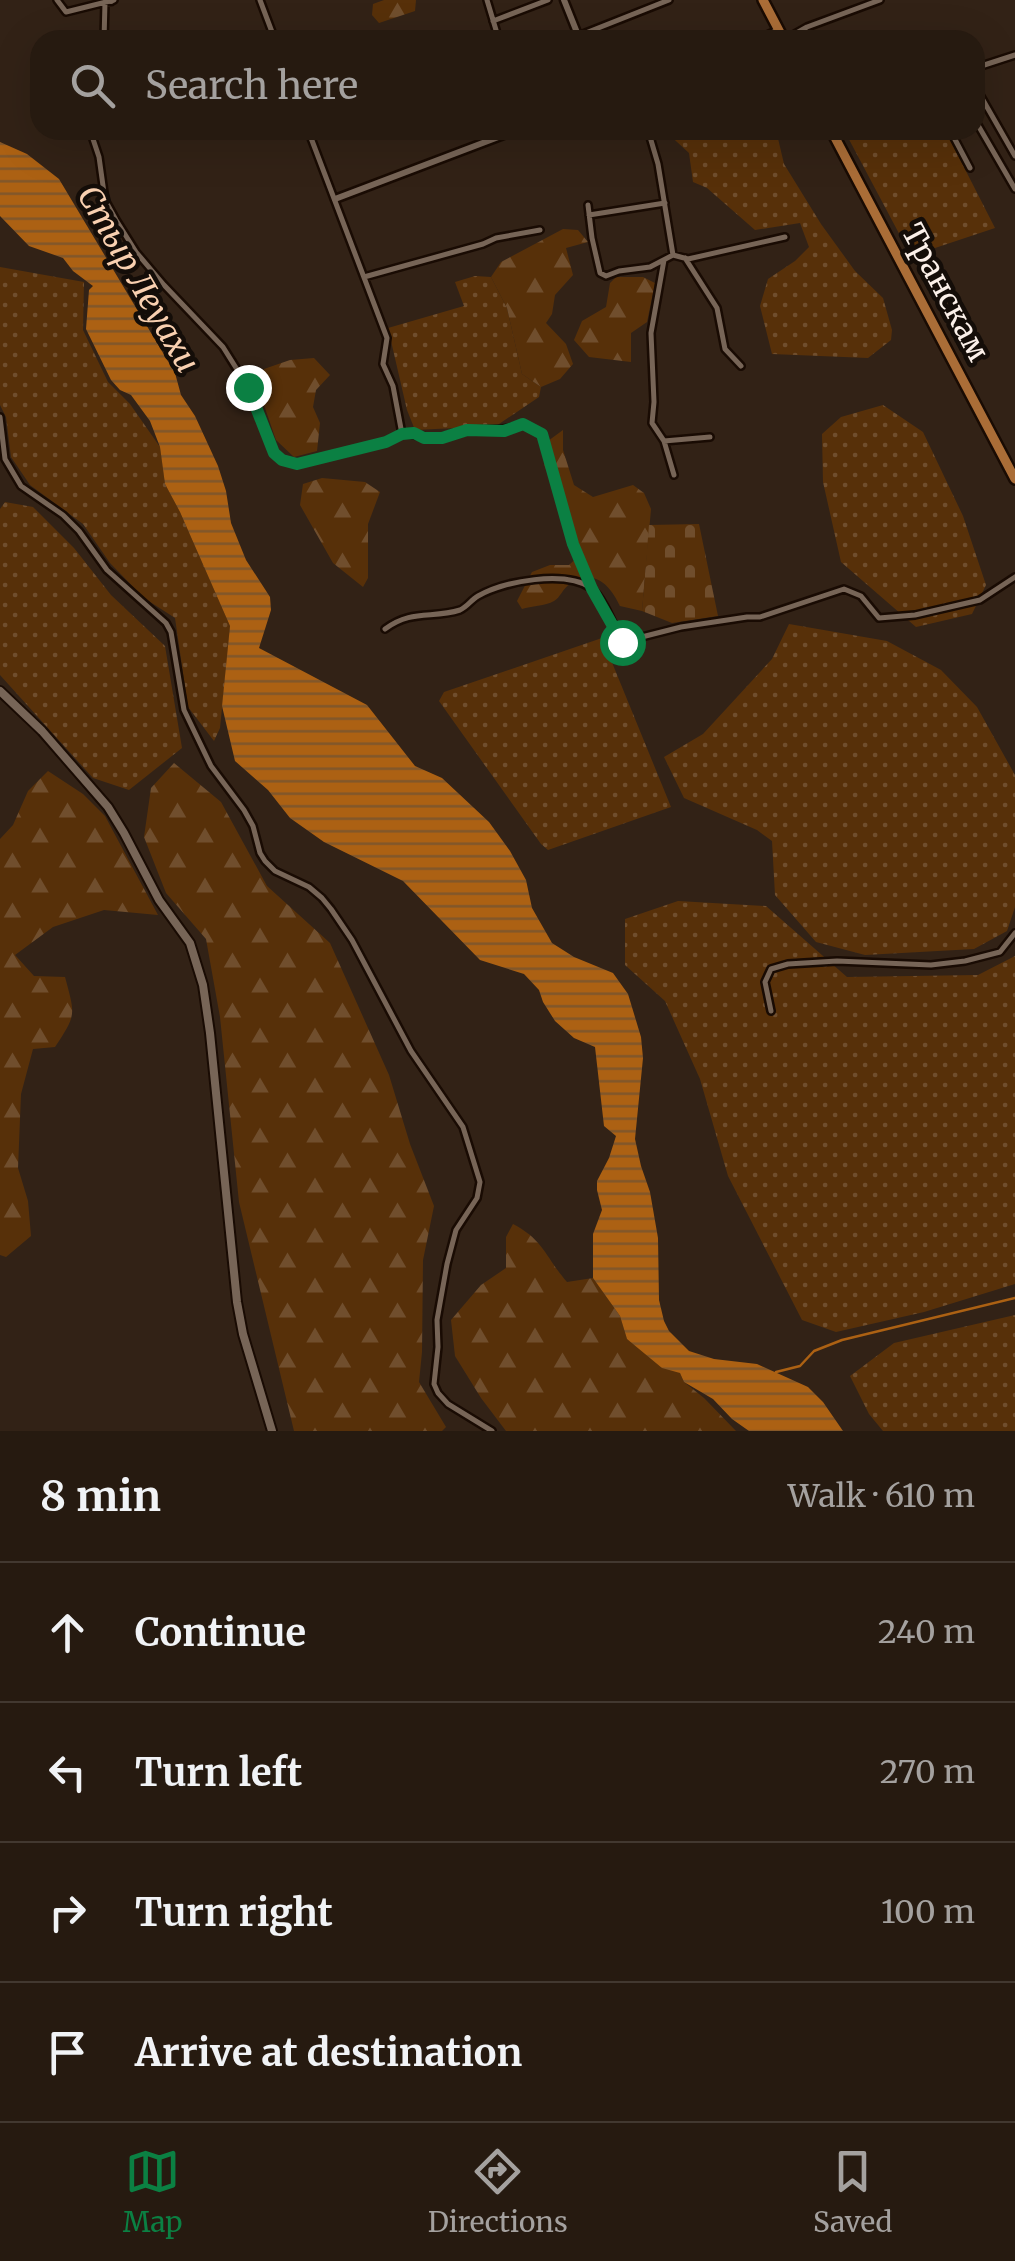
<!DOCTYPE html>
<meta charset="utf-8">
<style>
body{margin:0;font-family:Merriweather,serif;background:#32271e;color:#f1f3f6}
.stop{position:absolute;width:30px;height:30px;margin:-22px;border:8px solid #0b8043;border-radius:50%;background:#fff}
.stop.end{background:#0b8043;border-color:#fff;box-shadow:0 2px 10px #0008}
.list{margin:0;padding:0;list-style:none}
h2{display:flex;justify-content:space-between;align-items:center;height:130px;margin:0;padding:0 40px;font-size:42px}
h2 small{font-size:32px;font-weight:400;color:#a4a19f}
.list li{display:grid;grid-template-columns:65px 1fr auto;gap:30px;align-items:center;box-sizing:border-box;height:140px;padding:0 40px;border-top:2px solid #423830}
.list b{display:block;font-size:38px;white-space:nowrap}
.list em{font-size:32px;font-style:normal;color:#a4a19f}
.icon{flex:none;width:55px;height:55px;fill:none;stroke:currentColor;stroke-width:2;stroke-linecap:round;stroke-linejoin:round}
.map{position:relative;flex:none;width:1015px;height:1431px;overflow:hidden}
.search{position:absolute;background:#261a10;box-shadow:0 10px 40px #0002;left:30px;right:30px;top:30px;height:110px;display:flex;align-items:center;gap:25px;box-sizing:border-box;padding:0 35px;border-radius:30px;color:#a4a19f;font-size:38px}
.sheet{height:690px;background:#261a10}
nav{display:flex;justify-content:space-around;align-items:center;box-sizing:border-box;height:140px;border-top:2px solid #423830;background:#261a10;font-size:28px;color:#a4a19f}
nav a{display:grid;justify-items:center;gap:5px}
nav .on{color:#0b8043}
.map>svg:first-child{display:block}
.grass{fill:url(#grass-dots)}
.forest{fill:url(#forest-firs)}
.cemetery{fill:url(#cemetery-stones)}
.water{fill:url(#water-rules)}
.lines{fill:none;stroke-linecap:round;stroke-linejoin:round}
.stream{stroke:#ac6113;stroke-width:2.5}
.minor-casing{stroke:#190b03;stroke-width:10}
.tertiary-casing{stroke:#190b03;stroke-width:11}
.secondary-casing{stroke:#190b03;stroke-width:12}
.trunk-casing{stroke:#190b03;stroke-width:14}
.minor{stroke:#776557;stroke-width:5}
.tertiary{stroke:#776557;stroke-width:6}
.secondary{stroke:#776557;stroke-width:8}
.trunk{stroke:#aa6d37;stroke-width:9}
.route{stroke:#0b8043;stroke-width:12}
.labels{text-anchor:middle;dominant-baseline:central;stroke-width:9;stroke-linejoin:round;paint-order:stroke}
.street-label{font-size:30px;fill:#fbf0e9;stroke:#140d08}
.water-label{font-size:32px;font-style:italic;fill:#f9d0b0;stroke:#140d08}
</style>
<div class="map">
<svg width="1015" height="1431" viewBox="0 0 1015 1431">
<defs>
<pattern id="grass-dots" width="8" height="8" patternUnits="userSpaceOnUse" patternTransform="scale(2.5)"><rect width="8" height="8" fill="#573009"/><path d="M2 2h.1M6 6h.1" fill="none" stroke="#704e2d" stroke-width="1.8" stroke-linecap="round"/></pattern>
<pattern id="forest-firs" width="22" height="20" patternUnits="userSpaceOnUse" patternTransform="scale(2.5)"><rect width="22" height="20" fill="#573009"/><path d="M5 1l3.5 6h-7zM16 11l3.5 6h-7z" fill="#704e2d"/></pattern>
<pattern id="cemetery-stones" width="16" height="16" patternUnits="userSpaceOnUse" patternTransform="scale(2.5)"><rect width="16" height="16" fill="#573009"/><path d="M2 7V4a2 2 0 0 1 4 0v3zM10 15v-3a2 2 0 0 1 4 0v3z" fill="#704e2d"/></pattern>
<pattern id="water-rules" width="6" height="5" patternUnits="userSpaceOnUse" patternTransform="scale(2.5)"><rect width="6" height="5" fill="#ac6113"/><path d="M0 2.5h6" fill="none" stroke="#80562a"/></pattern>
</defs>
<rect width="100%" height="100%" fill="#322216"/>
<!-- grass -->
<path class="grass" d="M664 130H776L784 164 821 224 855 271 883 298 892 330 891 340 868 358 772 354 760 306 768 279 795 261 809 247 800 223 755 230 707 188 693 182 689 153Z
M844 130H945L995 228 911 256Z
M0 267 84 282 83 330 108 382 130 404 160 447 165 484 180 512 230 626 220 728 214 741 188 707 175 618 144 598 110 563 83 524 30 485 11 457 6 417 0 405Z
M475 276 491 277 507 308 522 374 541 387 539 397 496 426 415 430 407 410 388 328 464 306 455 282Z
M883 405 923 432 963 516 986 585 972 614 916 627 841 562 823 482 822 434 841 417Z
M5 502 33 507 74 548 111 595 165 646 182 748 129 790 93 778 0 675V509Z
M789 624 887 641 941 670 977 707 1015 775V907L1007 931 974 949 865 955 816 942 775 895 772 841 757 830 684 798 664 757 703 734 772 659Z
M602 638 671 807 548 850 541 844 439 701 444 692Z
M678 901 766 906 847 977 978 975 1015 956V1284L924 1312 836 1332 802 1320 728 1176 700 1079 665 1001 625 965V919Z
M1015 1315V1431H883L869 1414 850 1376 894 1343Z"/>
<!-- forest -->
<path class="forest" d="M384 0H416L415 11 379 23 372 15 373 4Z
M563 229 578 230 588 242 566 248 573 275 555 295 552 314 546 323 566 344 573 364 560 379 541 387 522 374 507 308 491 277 501 262Z
M616 277H643L655 283 647 322 631 333V362L589 357 574 340 582 321 606 307 610 283Z
M314 358 330 375 316 390 313 407 320 423 317 451 294 457 276 440 256 382 264 369 290 360Z
M563 430V450L574 485 593 497 633 485 644 493 651 509 642 611 620 606C610 585 595 568 570 584 563 588 560 598 554 601 545 606 531 606 522 609L517 601 532 572 550 565H569L580 555 574 531 544 465 548 441Z
M322 478 365 482 380 492 368 524V578L363 587 333 563 300 505 303 484Z
M174 763 221 802 267 886 330 943 389 1075 410 1144 434 1206 423 1260 422 1352 419 1382 446 1427 442 1431H294L239 1202 220 1017 206 939 166 893 144 837 151 788Z
M48 771 83 794 105 816 158 915 104 910 53 927 15 955 34 976 65 977C75 1015 77 1014 55 1047L33 1049 21 1094 18 1168 28 1201 31 1236 6 1257 0 1255V839L13 825 28 791Z
M513 1224C544 1240 546 1258 567 1282L593 1278 620 1316 627 1339 680 1373 684 1382 704 1398 736 1431H506L481 1398 455 1356 451 1320 481 1285 506 1268V1237Z"/>
<!-- cemetery -->
<path class="cemetery" d="M699 524 718 616 672 623 642 611 649 525Z"/>
<!-- water -->
<path class="water" d="M0 142 27 154 59 179 175 373 181 395 195 416 218 466 226 491 231 523 246 560 270 597 271 610 259 648 367 705 415 766 442 778 489 822 510 851 526 880 532 908 552 943 574 957 613 973 628 994 641 1037 643 1058 635 1139 641 1166 650 1192 658 1238 659 1300 664 1321 669 1331 689 1351 714 1359 757 1364 808 1387 823 1402 843 1431H749L732 1419 713 1399 684 1382 680 1373 662 1368 627 1339 620 1316 593 1278V1234L602 1210 597 1190V1181L609 1158 616 1136 604 1126 595 1047 574 1038 555 1021 543 1002 539 990 524 974 480 960 403 881 324 842 290 818 268 790 235 761 222 706 230 626 180 512 165 484 160 447 150 421 131 395 120 390 111 380 86 329 89 290 93 286 73 271 63 258 29 246 0 216Z"/>
<g class="lines">
<!-- stream -->
<path class="stream" d="M776 1372 800 1366 814 1351 842 1340 1015 1298"/>
<defs>
<path id="minor" d="M57 0 66 12 114 0
M260 0 275 40
M487 0 499 40
M493 21 548 0
M352 36 353 40
M578 36 669 0
M104 40 105 2
M784 40 807 27 880 0
M975 68 1015 55
M975 86 1015 156
M975 120 1015 189
M90 130 99 157 105 200 116 220 136 252 164 285 223 347 248 387 274 453 282 460 297 464 386 442 402 434 393 386 383 364 387 338 308 130
M950 130 970 168
M588 205 592 238 600 273 606 276 619 271 650 267 673 255 658 164 648 130
M589 215 665 203
M673 255 688 259 785 237
M685 258 717 308 725 349 741 366
M664 260 651 333 654 402 652 423 664 441 674 475
M364 277 483 244 496 238 540 230
M0 417 5 459 21 486 63 515 79 531 107 570 166 623 171 632 184 710 211 766 244 810 253 826 260 853 265 861 275 871 309 887 322 898 331 909 352 940 411 1051 463 1127 480 1182 477 1198 456 1230 447 1264 437 1320 438 1347 434 1384 438 1393 448 1404 492 1431
M402 434C414 433 422 438 434 438 446 438 455 432 466 431 489 427 499 433 523 424L542 434 573 544 591 587
M664 441 710 437
M385 629C412 609 432 619 460 610 467 607 471 600 478 596 504 581 565 570 591 588 603 597 615 628 622 642L681 627 747 617H760L844 589 861 596 879 618 915 615 980 600 1015 577
M771 1011 765 982 771 969 788 964 837 961 931 965 965 961 1000 952 1015 933"/>
<path id="tertiary" d="M111 0V1
M564 0 580 40
M757 40 779 30
M335 199 517 130"/>
<path id="secondary" d="M0 691 42 731 108 807 124 833 159 900 190 943 203 985 210 1033 237 1302 243 1334 272 1431"/>
<path id="trunk" d="M763 0 784 40
M831 130 1015 479"/>
</defs>
<!-- minor casing -->
<use href="#minor" class="minor-casing"/>
<!-- tertiary casing -->
<use href="#tertiary" class="tertiary-casing"/>
<!-- secondary casing -->
<use href="#secondary" class="secondary-casing"/>
<!-- trunk casing -->
<use href="#trunk" class="trunk-casing"/>
<!-- minor -->
<use href="#minor" class="minor"/>
<!-- tertiary -->
<use href="#tertiary" class="tertiary"/>
<!-- secondary -->
<use href="#secondary" class="secondary"/>
<!-- trunk -->
<use href="#trunk" class="trunk"/>
</g>
<g class="lines">
<!-- route -->
<path class="route" d="M248 387 274 453 282 460 297 464 386 442 402 434 414 433 424 438H442L467 430 504 431 523 424 542 434 573 544 592 589 622 642"/>
</g>
<g class="labels">
<!-- street labels -->
<g class="street-label">
<text transform="translate(946 292) rotate(62)">Транскам</text>
</g>
<!-- water labels -->
<g class="water-label">
<text transform="translate(138 279) rotate(60)">Стыр Леуахи</text>
</g>
</g>
</svg>
<div class="stop" style="left:622px;top:642px"></div>
<div class="stop end" style="left:248px;top:387px"></div>
<div class="search"><svg class="icon" aria-label="search" viewBox="0 0 24 24"><circle cx="10" cy="10" r="6"/><path d="M15 15l6 6"/></svg>Search here</div>
</div>
<section class="sheet">
<h2>8 min<small>Walk · 610 m</small></h2>
<ul class="list">
<li><svg class="icon" aria-label="ahead" viewBox="0 0 24 24"><path d="M12 20V5M6 11l6-6 6 6"/></svg><div><b>Continue</b></div><em>240 m</em></li>
<li><svg class="icon" aria-label="left" viewBox="0 0 24 24"><path d="M17 20v-9H6M10 6l-5 5 5 5"/></svg><div><b>Turn left</b></div><em>270 m</em></li>
<li><svg class="icon" aria-label="right" viewBox="0 0 24 24"><path d="M7 20v-9h11M14 6l5 5-5 5"/></svg><div><b>Turn right</b></div><em>100 m</em></li>
<li><svg class="icon" aria-label="arrive" viewBox="0 0 24 24"><path d="M6 21V4h12l-3 4 3 4H6"/></svg><div><b>Arrive at destination</b></div></li>
</ul>
</section>
<nav>
<a class="on"><svg class="icon" aria-label="map" viewBox="0 0 24 24"><path d="M3 6l6-2 6 2 6-2v14l-6 2-6-2-6 2zM9 4v14M15 6v14"/></svg>Map</a>
<a><svg class="icon" aria-label="directions" viewBox="0 0 24 24"><path d="M12 3l9 9-9 9-9-9zM9 14v-3h6M13 9l2 2-2 2"/></svg>Directions</a>
<a><svg class="icon" aria-label="saved" viewBox="0 0 24 24"><path d="M7 4h10v16l-5-4-5 4z"/></svg>Saved</a>
</nav>
